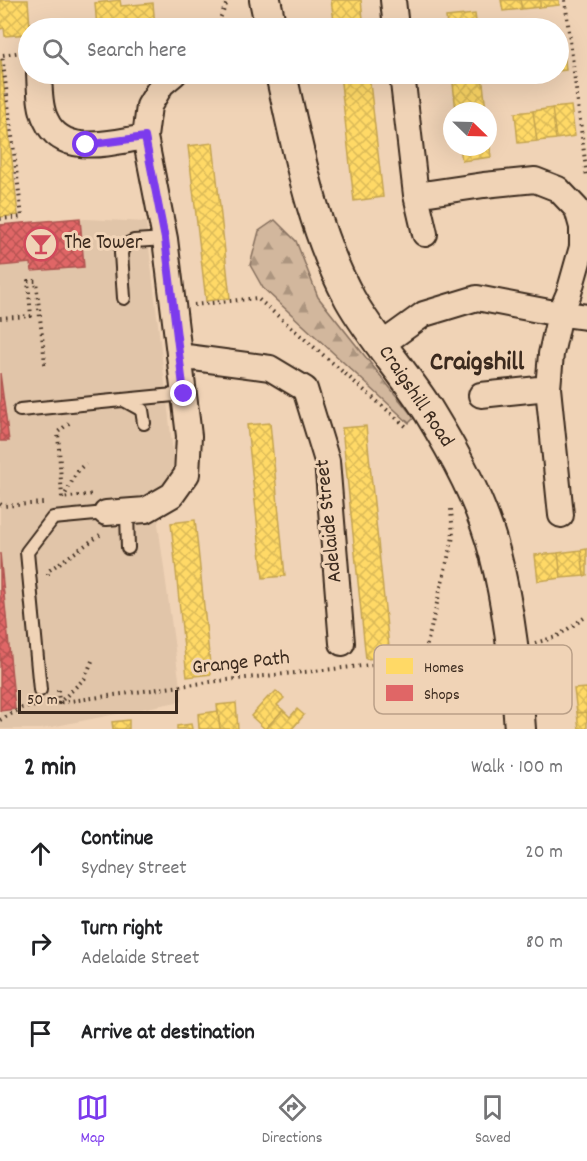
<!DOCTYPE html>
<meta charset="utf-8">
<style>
body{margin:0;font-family:Dekko,sans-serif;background:#f2f2f2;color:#202124}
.compass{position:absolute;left:443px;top:102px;width:54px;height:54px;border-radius:50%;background:#fff;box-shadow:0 6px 24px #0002;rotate:113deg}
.scale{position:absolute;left:18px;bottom:15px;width:160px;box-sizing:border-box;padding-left:6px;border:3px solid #3b2a1e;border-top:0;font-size:16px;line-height:21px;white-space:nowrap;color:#3b2a1e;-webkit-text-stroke:4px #f0d3b6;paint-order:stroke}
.stop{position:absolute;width:18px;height:18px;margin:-14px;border:4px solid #7c3aed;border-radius:50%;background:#fff}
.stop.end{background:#7c3aed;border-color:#fff;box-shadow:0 2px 6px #0008}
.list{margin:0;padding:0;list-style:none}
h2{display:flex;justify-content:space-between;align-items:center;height:78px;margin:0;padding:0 24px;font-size:26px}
h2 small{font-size:20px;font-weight:400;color:#757577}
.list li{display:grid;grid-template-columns:39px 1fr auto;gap:18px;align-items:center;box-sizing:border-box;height:90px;padding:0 24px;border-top:2px solid #e0e0e0}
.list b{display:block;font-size:22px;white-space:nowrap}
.list p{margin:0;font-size:20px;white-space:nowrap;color:#757577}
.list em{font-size:20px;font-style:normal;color:#757577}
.icon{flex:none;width:33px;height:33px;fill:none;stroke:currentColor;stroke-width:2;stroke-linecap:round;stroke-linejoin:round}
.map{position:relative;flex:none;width:587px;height:729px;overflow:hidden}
.search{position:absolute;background:#fff;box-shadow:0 6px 24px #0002;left:18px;right:18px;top:18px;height:66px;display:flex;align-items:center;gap:15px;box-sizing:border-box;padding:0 21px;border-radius:33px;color:#757577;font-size:22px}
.sheet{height:348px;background:#fff}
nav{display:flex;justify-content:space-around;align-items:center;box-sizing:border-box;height:84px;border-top:2px solid #e0e0e0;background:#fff;font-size:16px;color:#757577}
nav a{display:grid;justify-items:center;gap:3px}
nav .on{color:#7c3aed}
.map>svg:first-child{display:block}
.built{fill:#e1c5a9}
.forest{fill:url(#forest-firs);stroke:#86705e;stroke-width:1.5}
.homes{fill:url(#homes-cross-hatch);stroke:#c4a450;stroke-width:1.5}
.shops{fill:url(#shops-cross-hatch);stroke:#ae5450;stroke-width:1.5}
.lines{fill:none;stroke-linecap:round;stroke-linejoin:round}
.service-casing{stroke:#3b2a1e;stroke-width:16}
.minor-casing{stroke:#3b2a1e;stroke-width:28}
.tertiary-casing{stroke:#3b2a1e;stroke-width:34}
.path{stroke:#3b2a1e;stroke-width:4;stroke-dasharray:1.5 4.5;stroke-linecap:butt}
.service{stroke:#f0d3b6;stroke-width:12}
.minor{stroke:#f0d3b6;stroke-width:24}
.tertiary{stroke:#f0d3b6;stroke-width:30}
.route{stroke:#7c3aed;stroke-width:8}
.labels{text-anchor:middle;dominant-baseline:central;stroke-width:6;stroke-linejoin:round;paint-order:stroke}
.poi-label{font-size:21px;fill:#3b2a1e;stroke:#f0d3b6;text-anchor:start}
.street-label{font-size:21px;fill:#3b2a1e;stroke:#f0d3b6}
.district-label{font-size:27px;font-weight:bold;fill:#3b2a1e;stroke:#f0d3b6}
.key{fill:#f0d3b6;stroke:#baa088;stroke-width:1.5}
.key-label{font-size:16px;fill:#3b2a1e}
</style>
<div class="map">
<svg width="587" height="729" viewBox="0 0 587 729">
<defs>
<pattern id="forest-firs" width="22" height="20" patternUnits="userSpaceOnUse" patternTransform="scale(1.5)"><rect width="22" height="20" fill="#d2b79d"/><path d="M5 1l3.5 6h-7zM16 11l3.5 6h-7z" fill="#ac957f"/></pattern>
<pattern id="homes-cross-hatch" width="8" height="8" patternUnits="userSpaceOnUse" patternTransform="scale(1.5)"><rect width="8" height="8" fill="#ffd966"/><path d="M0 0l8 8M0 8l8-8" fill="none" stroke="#dbba58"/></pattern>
<pattern id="shops-cross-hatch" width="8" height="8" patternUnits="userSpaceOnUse" patternTransform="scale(1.5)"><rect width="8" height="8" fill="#e06666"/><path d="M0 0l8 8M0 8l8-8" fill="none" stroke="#b75453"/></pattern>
</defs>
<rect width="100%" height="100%" fill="#f0d3b6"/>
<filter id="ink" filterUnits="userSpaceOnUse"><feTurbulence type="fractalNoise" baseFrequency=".0167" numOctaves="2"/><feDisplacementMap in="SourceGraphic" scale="12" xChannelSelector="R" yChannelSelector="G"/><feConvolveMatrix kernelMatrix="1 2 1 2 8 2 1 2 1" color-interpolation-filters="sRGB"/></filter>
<g filter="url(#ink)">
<!-- built -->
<path class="built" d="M86 219 146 222 174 461 158 524 182 701 41 729H0V227Z"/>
<!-- forest -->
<path class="forest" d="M275 220 296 241 318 297 414 418 409 423 263 288 250 265 259 231Z"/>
<!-- homes -->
<path class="homes" d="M0 0H28L30 28H28V34L5 36 4 28 0 29Z
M120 0 121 6 153 3 155 28H97L95 3Z
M331 0H361L364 28H335Z
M501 0H520L522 9 503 11Z
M520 0H540V7L522 9Z
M540 0H559V5L540 7Z
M475 14 477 28H447L446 17Z
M558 40H563L566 70 558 71Z
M1 60 18 215 0 217V61Z
M340 74H369L383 197 354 201Z
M452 74H482L486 111H456Z
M571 106 575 136 556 139 552 108Z
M552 108 556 139 537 141 533 111Z
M533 111 537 141 518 143 515 113Z
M488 129 491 157 462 161 460 147H488Z
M213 143 230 298 206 301 188 146Z
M270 423 285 576 263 578 247 425Z
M366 426 390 657 366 659 342 428Z
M195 520 211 674 187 677 171 523Z
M587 549V575L584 576 581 550Z
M581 550 584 576 561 578 558 553Z
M558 553 561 578 538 581 535 555Z
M587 688V712L577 713 574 689Z
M276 691 284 698 277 705 283 710 265 729 251 716 268 697 269 698Z
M236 703 238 729H220L217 705Z
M297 709 304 715 292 729H266L283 710 290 717Z
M218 711 220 729H199L198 714Z
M587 712V729H579L577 713Z
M129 720V729H113L112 722Z
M191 724 192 729H177V726Z"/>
<!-- shops -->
<path class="shops" d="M80 218 84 267 32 271 31 263 0 266V225Z
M0 373 9 441H0Z
M0 553 15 709 0 711Z"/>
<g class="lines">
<defs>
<path id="service" d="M124 298 121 253 124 246 134 241 165 239
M124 400 142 410 144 423
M20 410 184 394
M127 512 128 548
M40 690 27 552 53 518 106 513"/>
<path id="minor" d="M393 0 396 28
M39 74C40 88 39 107 46 120 63 158 113 142 145 137
M402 74 416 195 484 185 535 180 558 189 577 209 582 227V247L569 293 560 314 551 354 548 388 561 515
M416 195 425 234
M381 345 424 314 477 298 549 312 587 317
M179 356 270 368 305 389 327 461 342 643
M481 395 548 388
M106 513 146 510 172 495 187 474 189 436 165 239 145 137 149 106 162 84 174 74"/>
<path id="tertiary" d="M265 0 271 28
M281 74C298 150 312 229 350 299 372 338 404 372 428 410 455 454 482 503 495 554 510 611 516 671 520 729"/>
</defs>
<!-- service casing -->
<use href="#service" class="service-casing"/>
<!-- minor casing -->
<use href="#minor" class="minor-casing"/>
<!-- tertiary casing -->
<use href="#tertiary" class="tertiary-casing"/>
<!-- path -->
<path class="path" d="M565 0 587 177
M216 28 228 0
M3 55 28 51
M0 219 22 217 2 55
M194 305 257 298 408 428
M0 318 31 316 28 281H36L45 363 49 362
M69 423 58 432 62 498 94 494
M62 498C71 488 74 470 86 464
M0 504 3 506 43 503
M48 575V571L100 535
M535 643 556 637 587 616
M424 657 453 537 451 509
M58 690 59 703 85 678 92 661
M49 704 217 681 401 662 424 657 488 650
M0 720 22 708 36 706"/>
<!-- service -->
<use href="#service" class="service"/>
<!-- minor -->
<use href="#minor" class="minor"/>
<!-- tertiary -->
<use href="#tertiary" class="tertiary"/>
</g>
</g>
<g class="lines" filter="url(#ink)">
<!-- route -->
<path class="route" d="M86 145 145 137 165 239 184 394"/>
</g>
<!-- icons -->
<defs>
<symbol id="bar-ring" viewBox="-11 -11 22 22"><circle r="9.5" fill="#f0d3b6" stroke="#d1495b" stroke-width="1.5"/><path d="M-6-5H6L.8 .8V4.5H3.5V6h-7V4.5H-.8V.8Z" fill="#d1495b"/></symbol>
</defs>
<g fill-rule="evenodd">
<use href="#bar-ring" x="22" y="225" width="38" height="38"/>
</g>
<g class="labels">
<!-- poi labels -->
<g class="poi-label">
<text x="64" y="244">The Tower</text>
</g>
<!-- street labels -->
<g class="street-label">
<text transform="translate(415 397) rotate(56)">Craigshill Road</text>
<text transform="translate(330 521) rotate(-96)">Adelaide Street</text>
<text transform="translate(241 664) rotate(-6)">Grange Path</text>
</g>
<!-- district labels -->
<g class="district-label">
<text x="477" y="363">Craigshill</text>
</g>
</g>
<!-- legend -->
<rect x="374" y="645" width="198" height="69" rx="9" class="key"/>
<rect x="386" y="658" width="27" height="16" fill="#ffd966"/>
<rect x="386" y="685" width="27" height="16" fill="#e06666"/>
<g class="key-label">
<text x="424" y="672">Homes</text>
<text x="424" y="699">Shops</text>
</g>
</svg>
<svg class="compass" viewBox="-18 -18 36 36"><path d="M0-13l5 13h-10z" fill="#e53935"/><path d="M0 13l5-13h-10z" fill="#757577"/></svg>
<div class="scale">50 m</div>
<div class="stop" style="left:86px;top:145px"></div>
<div class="stop end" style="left:184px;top:394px"></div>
<div class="search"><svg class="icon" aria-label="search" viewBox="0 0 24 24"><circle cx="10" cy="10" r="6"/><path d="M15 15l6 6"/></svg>Search here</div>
</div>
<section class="sheet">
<h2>2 min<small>Walk · 100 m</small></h2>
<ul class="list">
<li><svg class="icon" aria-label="ahead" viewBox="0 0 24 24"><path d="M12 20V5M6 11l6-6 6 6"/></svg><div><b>Continue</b><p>Sydney Street</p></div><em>20 m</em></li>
<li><svg class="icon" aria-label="right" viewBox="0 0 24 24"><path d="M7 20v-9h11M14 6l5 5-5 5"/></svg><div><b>Turn right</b><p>Adelaide Street</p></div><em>80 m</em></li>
<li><svg class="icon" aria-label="arrive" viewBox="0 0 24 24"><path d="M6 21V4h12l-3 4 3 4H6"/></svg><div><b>Arrive at destination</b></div></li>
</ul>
</section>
<nav>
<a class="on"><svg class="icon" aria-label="map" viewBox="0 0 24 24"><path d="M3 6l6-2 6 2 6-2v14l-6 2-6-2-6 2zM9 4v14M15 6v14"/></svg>Map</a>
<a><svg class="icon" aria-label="directions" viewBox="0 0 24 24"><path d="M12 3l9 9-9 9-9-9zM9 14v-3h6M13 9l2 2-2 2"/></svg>Directions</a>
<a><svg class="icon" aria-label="saved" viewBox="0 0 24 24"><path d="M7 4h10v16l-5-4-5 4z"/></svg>Saved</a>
</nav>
